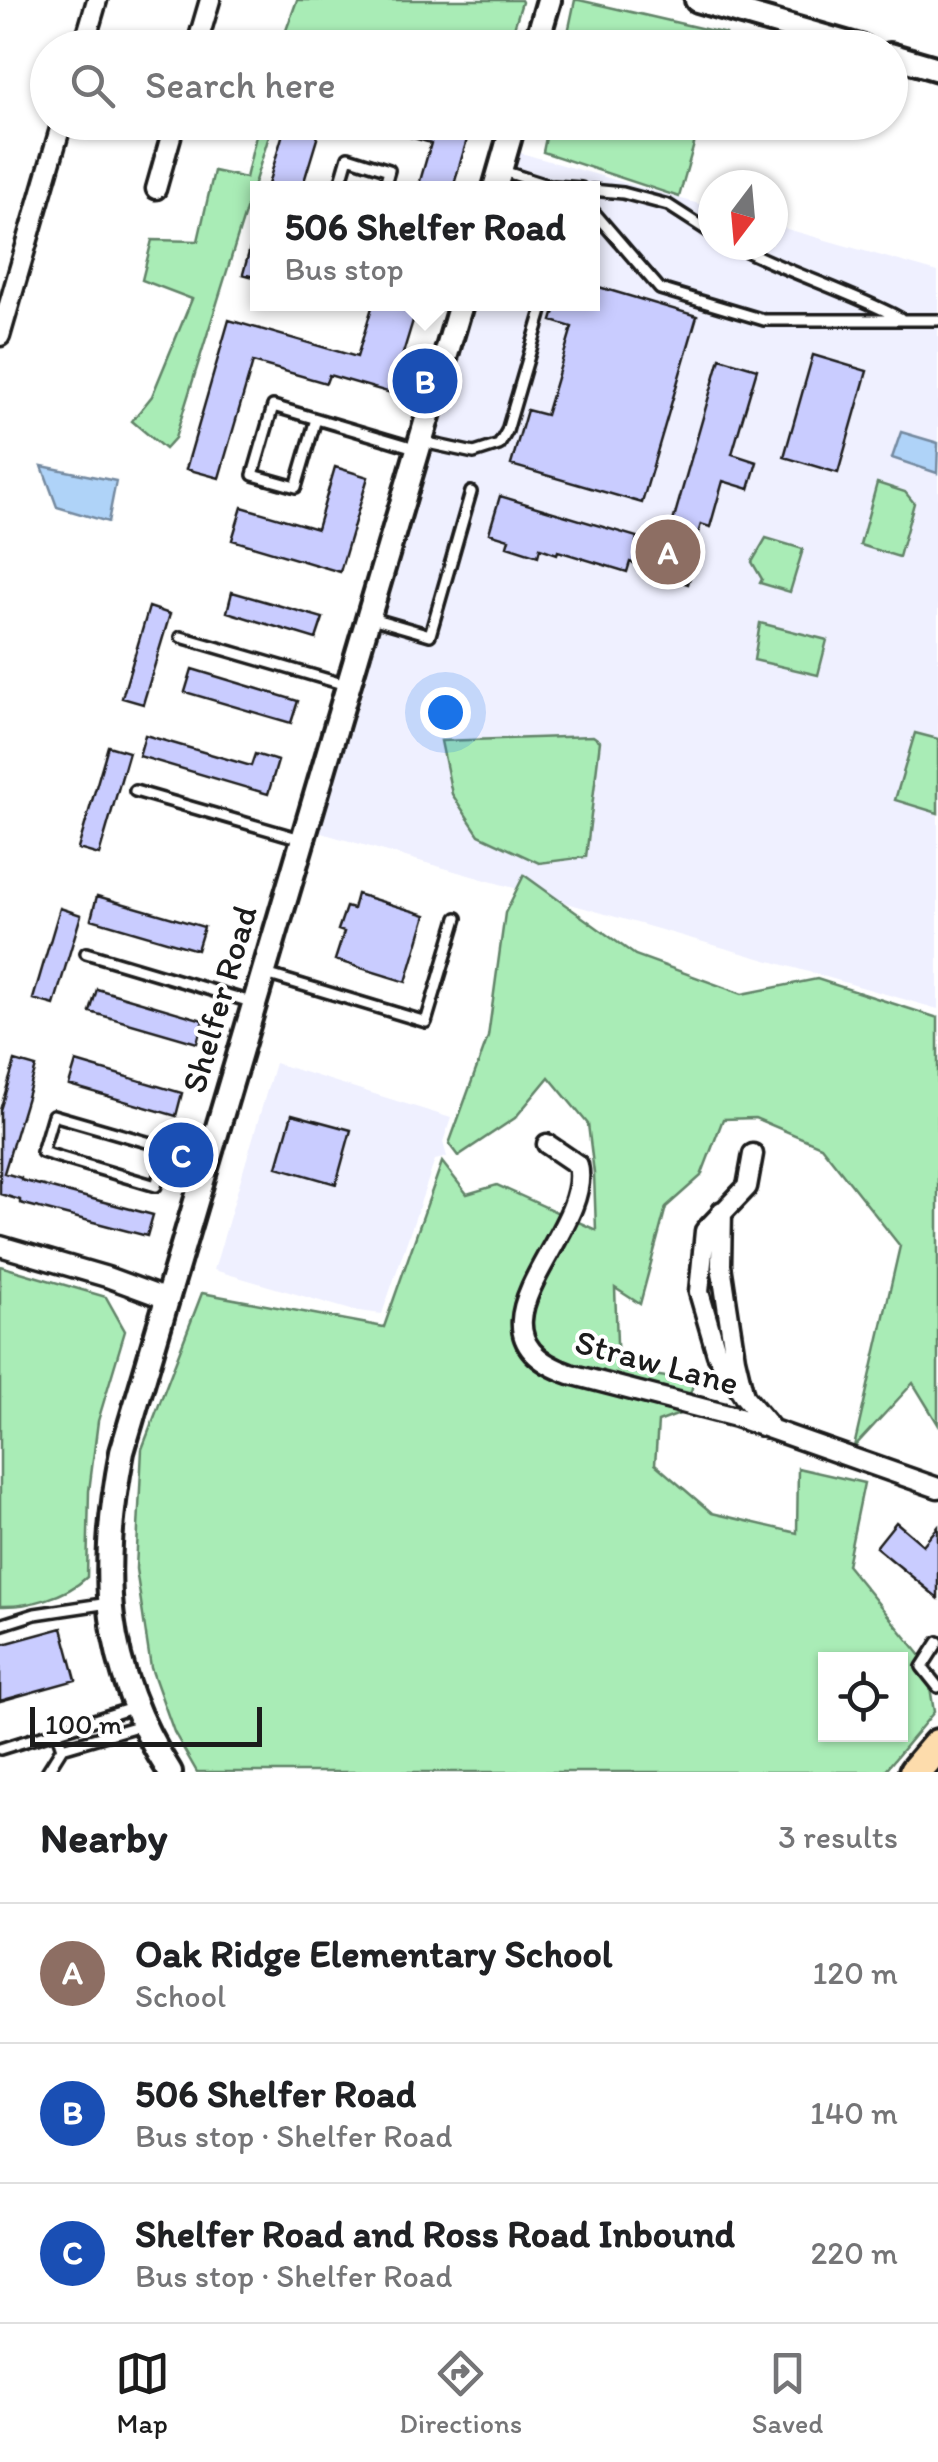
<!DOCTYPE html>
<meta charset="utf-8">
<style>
body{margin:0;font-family:Itim,sans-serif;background:#f2f2f2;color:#202124}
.controls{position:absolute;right:30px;bottom:30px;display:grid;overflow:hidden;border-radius:0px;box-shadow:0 2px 8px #0004}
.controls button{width:90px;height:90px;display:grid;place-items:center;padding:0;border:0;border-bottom:2px solid #e0e0e0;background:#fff;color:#202124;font:50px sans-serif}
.compass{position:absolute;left:698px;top:170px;width:90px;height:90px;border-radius:50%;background:#fff;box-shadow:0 2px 8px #0004;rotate:196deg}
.scale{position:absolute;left:30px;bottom:25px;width:232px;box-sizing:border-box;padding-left:10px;border:5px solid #1c1c1c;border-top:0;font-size:28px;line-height:35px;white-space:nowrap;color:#1c1c1c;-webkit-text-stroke:8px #fff;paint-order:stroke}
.you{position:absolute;left:445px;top:712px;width:35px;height:35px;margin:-25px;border:8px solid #fff;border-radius:50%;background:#1a73e8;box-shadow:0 0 0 15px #1a73e833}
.badge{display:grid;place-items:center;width:65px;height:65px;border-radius:50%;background:#1c1c1c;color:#fff;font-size:32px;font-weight:700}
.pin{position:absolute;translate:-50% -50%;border:5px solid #fff;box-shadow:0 2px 10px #0006}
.popup{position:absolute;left:250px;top:181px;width:350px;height:130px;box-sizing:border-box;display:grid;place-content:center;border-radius:0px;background:#fff;filter:drop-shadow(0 2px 8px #0005);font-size:32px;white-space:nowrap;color:#757577}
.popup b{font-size:38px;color:#202124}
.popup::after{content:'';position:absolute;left:50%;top:100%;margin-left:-20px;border:20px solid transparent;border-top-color:#fff}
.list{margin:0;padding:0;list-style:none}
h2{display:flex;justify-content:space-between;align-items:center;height:130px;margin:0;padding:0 40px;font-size:42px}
h2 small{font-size:32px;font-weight:400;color:#757577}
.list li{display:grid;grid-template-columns:65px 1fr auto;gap:30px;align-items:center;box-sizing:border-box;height:140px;padding:0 40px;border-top:2px solid #e0e0e0}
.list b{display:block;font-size:38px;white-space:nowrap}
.list p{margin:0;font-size:32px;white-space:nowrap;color:#757577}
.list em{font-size:32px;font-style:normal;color:#757577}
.icon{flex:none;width:55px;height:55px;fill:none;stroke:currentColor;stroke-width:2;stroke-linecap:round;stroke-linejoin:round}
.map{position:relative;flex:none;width:938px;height:1772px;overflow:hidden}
.search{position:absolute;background:#fff;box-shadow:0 2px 8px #0004;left:30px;right:30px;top:30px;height:110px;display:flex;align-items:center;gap:25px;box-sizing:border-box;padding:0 35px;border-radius:55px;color:#757577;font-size:38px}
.sheet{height:550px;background:#fff}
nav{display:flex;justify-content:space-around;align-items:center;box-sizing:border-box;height:140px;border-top:2px solid #e0e0e0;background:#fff;font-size:28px;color:#757577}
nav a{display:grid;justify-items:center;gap:5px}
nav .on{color:#1c1c1c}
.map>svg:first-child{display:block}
.built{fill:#eff0ff}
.green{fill:#a9ecb6;stroke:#628469;stroke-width:2.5;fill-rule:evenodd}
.water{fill:#afd3f8;stroke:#748aa0;stroke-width:2.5}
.building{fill:#c9ccff;stroke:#1c1c1c;stroke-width:2.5}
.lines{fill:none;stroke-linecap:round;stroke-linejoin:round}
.service-casing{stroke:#1c1c1c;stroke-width:16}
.minor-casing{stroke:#1c1c1c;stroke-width:25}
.tertiary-casing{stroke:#1c1c1c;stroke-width:30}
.primary-casing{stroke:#1c1c1c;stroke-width:38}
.service{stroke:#fff;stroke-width:9}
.minor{stroke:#fff;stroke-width:18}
.tertiary{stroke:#fff;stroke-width:22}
.primary{stroke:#fddcac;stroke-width:30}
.labels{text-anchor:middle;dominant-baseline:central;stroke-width:8;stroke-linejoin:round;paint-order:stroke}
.street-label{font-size:35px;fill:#1c1c1c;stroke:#fff}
</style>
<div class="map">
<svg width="938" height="1772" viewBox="0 0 938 1772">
<rect width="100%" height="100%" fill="#fff"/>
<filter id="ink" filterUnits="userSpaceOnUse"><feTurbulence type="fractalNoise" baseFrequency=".01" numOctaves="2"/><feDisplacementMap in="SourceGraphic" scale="20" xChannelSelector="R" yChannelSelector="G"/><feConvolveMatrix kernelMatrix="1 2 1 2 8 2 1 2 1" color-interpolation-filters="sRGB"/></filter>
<g filter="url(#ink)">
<!-- built -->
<path class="built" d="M514 151 713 208V245H773V225L938 272V1009L318 832 470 304H592V188H503Z
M275 1063 451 1118 443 1142 447 1157 435 1160 382 1314 351 1310 214 1270Z"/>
<!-- green -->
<path class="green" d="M297 0H521L522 2 508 47H280Z
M575 0H579L726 34 722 47H565Z
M259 123H273L175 438 165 449 132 421 152 396 192 299 142 280 152 240 198 241 214 171 246 178Z
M549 123V122L700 123 679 197 543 152Z
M877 483 905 492 914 503 899 557 860 545Z
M766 538 803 549 790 592 760 583 762 579 752 562Z
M760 623 827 640 818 675 754 660Z
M915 733 938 739V813L895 800Z
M593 736 600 741 586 857 539 863 479 835 452 794 441 741Z
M524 875 635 955 742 994 817 979 938 1018V1424L913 1383 854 1447 900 1246 821 1146 755 1118 723 1119 701 1176 666 1207 640 1304 615 1288 618 1370 694 1381 685 1412 658 1422 655 1464 712 1513 797 1533 798 1468 864 1483 847 1565 926 1662 934 1712 884 1772H197L174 1732 151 1668 136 1569 142 1449 202 1293 384 1327 442 1162 467 1194 497 1185 596 1230 594 1173 588 1124 549 1077 515 1118 458 1156 449 1144 488 1037 505 913ZM826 1660H900V1734H826Z
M0 1266 106 1297 125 1331 98 1421 89 1491 87 1577C66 1597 28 1607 0 1606Z"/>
<!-- water -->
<path class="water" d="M901 432 938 443 937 473 892 458Z
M42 466 116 481 108 522 57 507Z"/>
<!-- building -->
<path class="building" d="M372 122H472L453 188H418L431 143 371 126Z
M286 123 319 132 302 188H267Z
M254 234 258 235V278L243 274Z
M592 285 697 316 642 503 511 465 527 410 546 415 572 327 552 321 557 304H592Z
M373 304H418L391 393 329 375 326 383 253 362 219 478 186 469 229 320 357 357Z
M813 355 867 371 838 473 784 457Z
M720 358 757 369 732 454 757 462 749 489 723 481 710 527 701 524 694 547 698 548 688 584 652 573 653 569 630 562 627 572 558 551 557 554 540 548 538 556 507 546 509 539 489 533 500 496 637 537 636 542 659 549 663 538 668 539Z
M335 467 368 477 340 572 232 540 242 507 317 529Z
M232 592 323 618 316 639 227 612Z
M149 607 170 614 143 704 122 698Z
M192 669 298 701 291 723 185 692Z
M145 735 251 766 255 754 278 761 268 794 139 756Z
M108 746 129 752 99 855 78 849Z
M357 894 426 915 406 982 335 960 344 932 338 930 346 907 353 909Z
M97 896 204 927 197 950 91 919Z
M60 908 81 915 54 1005 33 999Z
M97 989 203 1020 197 1043 90 1012Z
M15 1061 36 1067 4 1173 21 1178V1180L153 1215 147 1236 20 1203V1200L0 1194V1110Z
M76 1062 182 1093 176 1116 69 1085Z
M292 1114 351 1130 336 1184 277 1167Z
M896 1522 923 1545 938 1527V1598L876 1547Z
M62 1628 76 1680 0 1701V1645Z"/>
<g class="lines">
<defs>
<path id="service" d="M503 171 556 188
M554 186 581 188
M339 188 348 157 389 170 384 188
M592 190 623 193 668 205 713 234
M592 210 660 289 764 320H938
M734 245C788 273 846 290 900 318
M316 419 296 487 253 475 273 406 415 448
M423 442 474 453 499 445 507 431 544 304
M368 617 430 635 471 492
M181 637 346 685
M135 791 301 839
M86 953 251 1002
M266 974 426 1022 457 918
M167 1148 156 1186 42 1152 53 1115 206 1159
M0 1625 35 1614 109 1603
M938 1642 922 1667 938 1687
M62 1748 141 1725
M0 1749 136 1707
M47 1772 62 1748 56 1730"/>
<path id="minor" d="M83 48 97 0
M196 48 210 0
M156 189 175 122
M0 336 62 122
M547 1144 578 1165C594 1233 450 1332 570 1374L736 1417 938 1488
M722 1211 721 1265 735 1358 744 1396 770 1427
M0 1246 107 1277 167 1299
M744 1396 717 1354 699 1292 705 1231 747 1187 753 1154"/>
<path id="tertiary" d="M697 0 863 48
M535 48 549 0
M890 55 938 69
M495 188 514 122
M170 1772C102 1666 99 1571 122 1452L461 304"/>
<path id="primary" d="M915 1772 938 1745"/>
</defs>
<!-- service casing -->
<use href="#service" class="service-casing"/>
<!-- minor casing -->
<use href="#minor" class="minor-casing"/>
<!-- tertiary casing -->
<use href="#tertiary" class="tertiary-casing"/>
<!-- primary casing -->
<use href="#primary" class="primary-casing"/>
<!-- service -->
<use href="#service" class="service"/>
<!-- minor -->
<use href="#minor" class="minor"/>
<!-- tertiary -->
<use href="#tertiary" class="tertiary"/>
<!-- primary -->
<use href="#primary" class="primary"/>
</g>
</g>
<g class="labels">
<!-- street labels -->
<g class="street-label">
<text transform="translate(219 999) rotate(-74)">Shelfer Road</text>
<text transform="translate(657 1362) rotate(15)">Straw Lane</text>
</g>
</g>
</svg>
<div class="controls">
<button><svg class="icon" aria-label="locate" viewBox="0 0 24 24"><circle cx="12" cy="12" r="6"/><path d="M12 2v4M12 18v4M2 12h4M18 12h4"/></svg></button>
</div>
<svg class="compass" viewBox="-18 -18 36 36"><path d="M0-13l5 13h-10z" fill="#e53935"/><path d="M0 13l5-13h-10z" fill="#757577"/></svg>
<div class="scale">100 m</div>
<div class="you"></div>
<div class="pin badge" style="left:668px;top:552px;background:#8d6e63">A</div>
<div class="pin badge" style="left:425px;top:381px;background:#1a4fb4">B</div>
<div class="popup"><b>506 Shelfer Road</b>Bus stop</div>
<div class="pin badge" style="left:181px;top:1155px;background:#1a4fb4">C</div>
<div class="search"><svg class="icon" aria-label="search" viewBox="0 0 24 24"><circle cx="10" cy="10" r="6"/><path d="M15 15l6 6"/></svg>Search here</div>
</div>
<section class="sheet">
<h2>Nearby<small>3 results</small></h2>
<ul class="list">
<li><span class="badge" style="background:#8d6e63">A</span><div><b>Oak Ridge Elementary School</b><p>School</p></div><em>120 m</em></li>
<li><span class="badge" style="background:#1a4fb4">B</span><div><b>506 Shelfer Road</b><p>Bus stop · Shelfer Road</p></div><em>140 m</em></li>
<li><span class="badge" style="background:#1a4fb4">C</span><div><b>Shelfer Road and Ross Road Inbound</b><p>Bus stop · Shelfer Road</p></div><em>220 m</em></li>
</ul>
</section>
<nav>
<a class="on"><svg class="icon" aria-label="map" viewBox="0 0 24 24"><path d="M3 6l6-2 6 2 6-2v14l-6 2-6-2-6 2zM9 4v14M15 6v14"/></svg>Map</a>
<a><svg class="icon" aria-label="directions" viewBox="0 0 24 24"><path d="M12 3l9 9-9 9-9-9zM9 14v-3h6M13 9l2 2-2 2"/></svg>Directions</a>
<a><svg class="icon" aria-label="saved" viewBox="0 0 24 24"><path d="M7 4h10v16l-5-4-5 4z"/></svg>Saved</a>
</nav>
